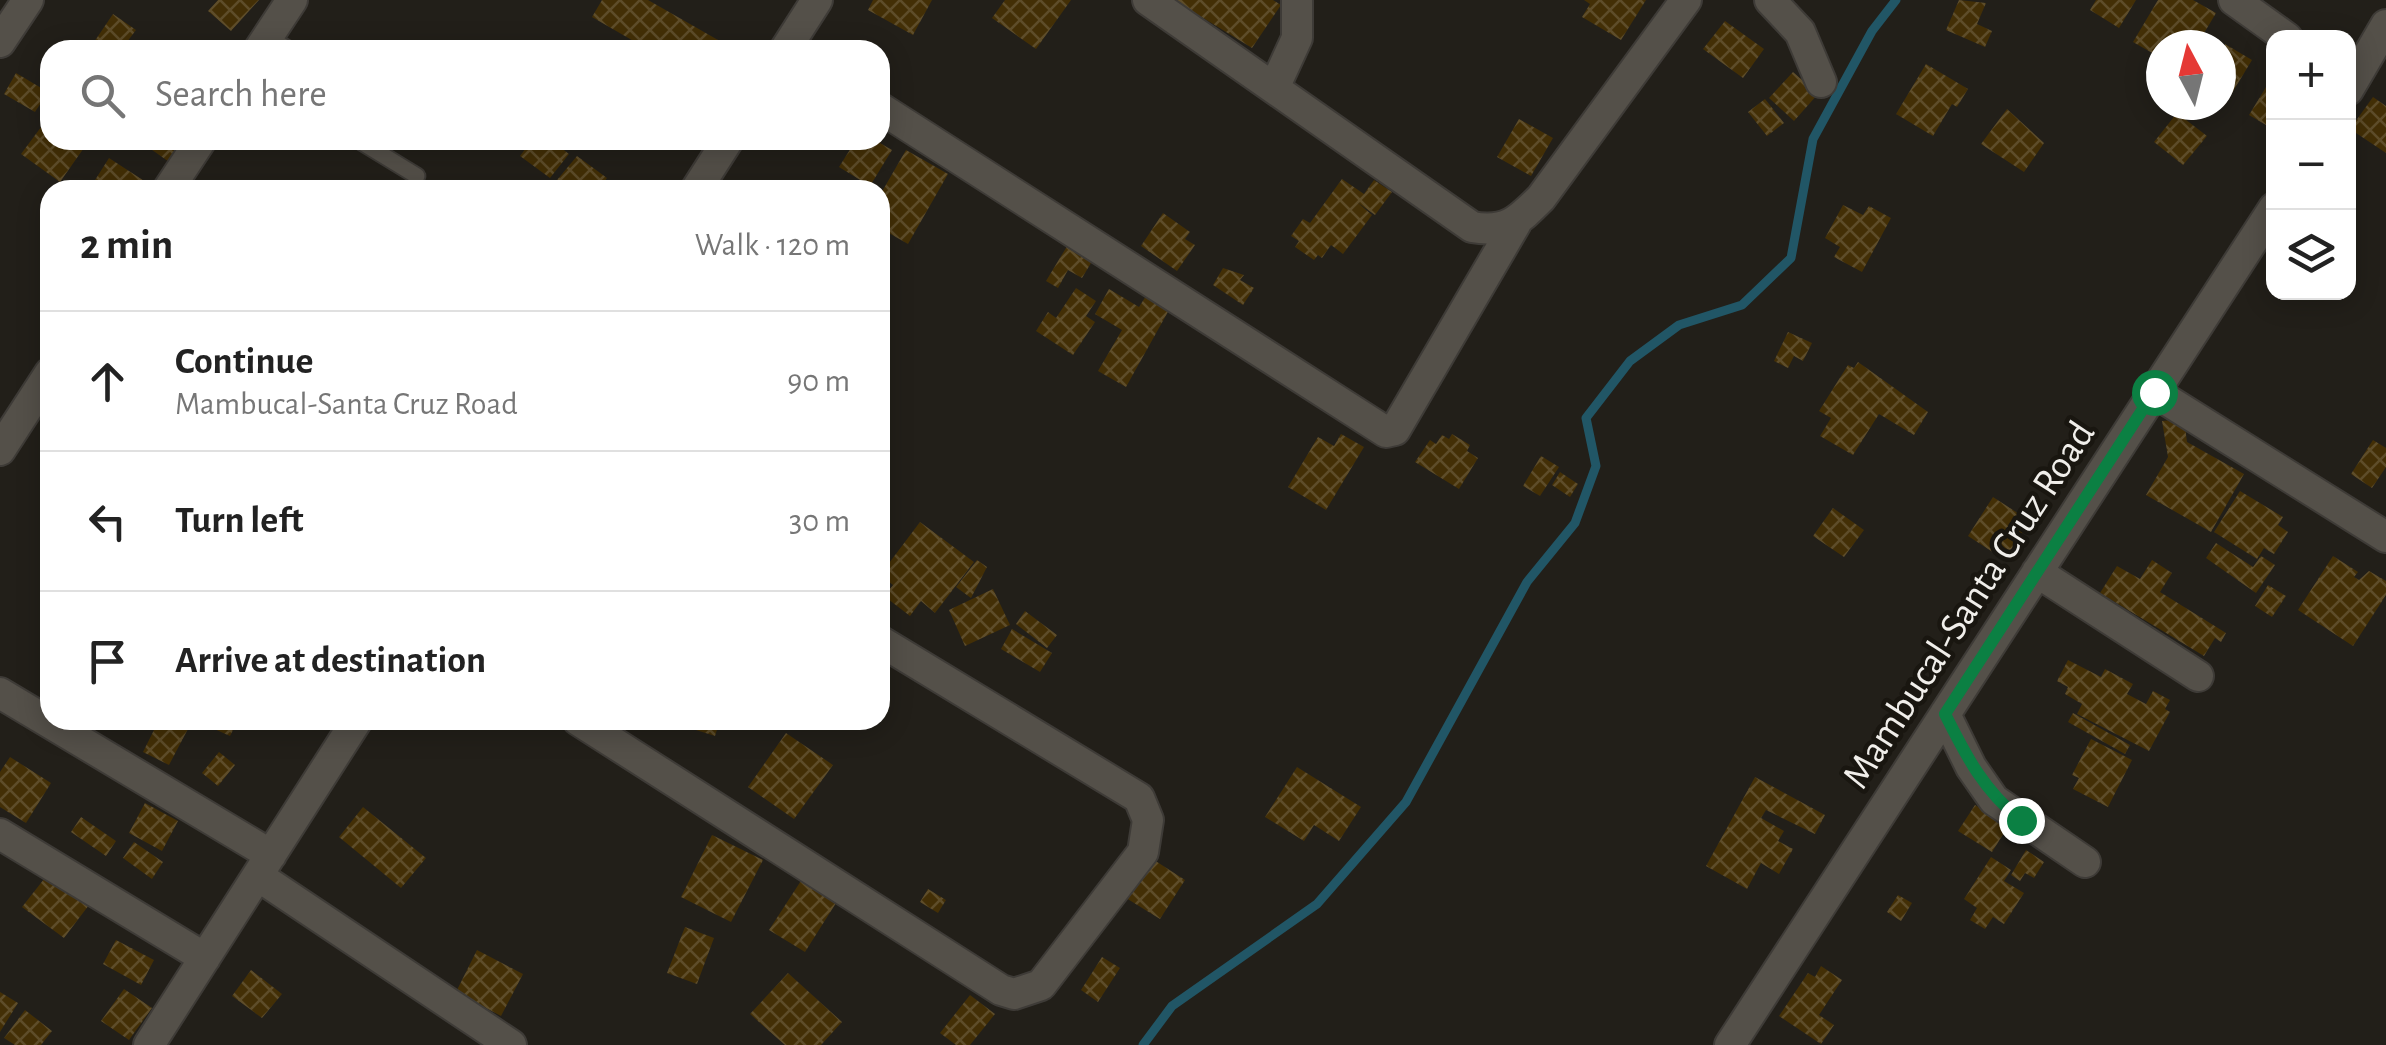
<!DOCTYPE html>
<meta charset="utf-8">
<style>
body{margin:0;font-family:"Alegreya Sans",sans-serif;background:#f6f6f6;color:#222}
.controls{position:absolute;right:30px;top:30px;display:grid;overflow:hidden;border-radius:20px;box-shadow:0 5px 25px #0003}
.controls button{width:90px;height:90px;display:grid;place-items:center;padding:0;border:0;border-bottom:2px solid #e0e0e0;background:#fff;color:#222;font:50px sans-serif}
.compass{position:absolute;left:2146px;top:30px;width:90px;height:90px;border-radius:50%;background:#fff;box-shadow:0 5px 25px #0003;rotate:353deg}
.stop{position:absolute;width:30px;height:30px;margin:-22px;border:8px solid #0b8043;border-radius:50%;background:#fff}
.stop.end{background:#0b8043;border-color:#fff;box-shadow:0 2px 10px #0008}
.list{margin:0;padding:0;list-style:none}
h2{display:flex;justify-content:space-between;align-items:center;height:130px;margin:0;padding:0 40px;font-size:42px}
h2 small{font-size:32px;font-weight:400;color:#767676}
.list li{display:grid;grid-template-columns:65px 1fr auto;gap:30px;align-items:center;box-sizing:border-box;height:140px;padding:0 40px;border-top:2px solid #e0e0e0}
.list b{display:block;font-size:38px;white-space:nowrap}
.list p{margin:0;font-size:32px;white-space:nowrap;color:#767676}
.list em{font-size:32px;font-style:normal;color:#767676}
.icon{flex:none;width:55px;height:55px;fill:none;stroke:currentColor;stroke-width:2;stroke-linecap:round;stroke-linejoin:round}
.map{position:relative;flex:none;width:2386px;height:1045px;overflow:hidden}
.search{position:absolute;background:#fff;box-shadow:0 5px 25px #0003;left:40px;top:40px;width:850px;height:110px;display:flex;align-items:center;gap:25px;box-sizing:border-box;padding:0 35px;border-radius:30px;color:#767676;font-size:38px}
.panel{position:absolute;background:#fff;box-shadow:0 5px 25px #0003;left:40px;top:180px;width:850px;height:550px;border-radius:30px}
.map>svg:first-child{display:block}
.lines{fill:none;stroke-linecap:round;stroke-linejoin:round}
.stream{stroke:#215666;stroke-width:9}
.building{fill:url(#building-cross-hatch)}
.lane-casing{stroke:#3e3b37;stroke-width:19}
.street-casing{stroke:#3e3b37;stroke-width:34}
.lane{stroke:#545049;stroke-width:15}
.street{stroke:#545049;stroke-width:30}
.route{stroke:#0b8043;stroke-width:12}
.labels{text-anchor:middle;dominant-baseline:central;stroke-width:9;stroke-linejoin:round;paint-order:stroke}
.street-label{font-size:40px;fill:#f0eeea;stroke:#191610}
</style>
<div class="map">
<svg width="2386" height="1045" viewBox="0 0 2386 1045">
<defs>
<pattern id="building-cross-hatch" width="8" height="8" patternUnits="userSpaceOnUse" patternTransform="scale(2.5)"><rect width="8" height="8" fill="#432f06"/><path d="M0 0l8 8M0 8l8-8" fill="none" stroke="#5e4d2a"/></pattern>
</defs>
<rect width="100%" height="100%" fill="#221f19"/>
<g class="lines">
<!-- stream -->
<path class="stream" d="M1143 1045 1172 1006 1317 904 1406 802 1527 582 1575 523 1596 466 1586 418 1630 361 1679 325 1742 305 1791 258 1813 139 1872 31 1896 0"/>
</g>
<!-- building -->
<path class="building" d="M218 0H259L231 31 208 11Z
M602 0H648L718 40 713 50H649L592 17Z
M873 0H932L913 35 868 10Z
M1005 0H1071L1036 49 992 18Z
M1174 0H1273L1281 5 1252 48Z
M1584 0H1646L1621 40 1582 17 1590 4Z
M1959 0 1986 3 1977 24 1992 31 1985 47 1946 30Z
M2096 0H2136L2119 28 2090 10Z
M2158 0H2193L2216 13 2197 45H2161V58L2133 42Z
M113 14 136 30 121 50H106L94 42Z
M1725 21 1764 49 1743 78 1703 49Z
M2225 44 2252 60 2226 103 2221 100Z
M1926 64 1968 89 1957 107 1952 104 1933 136 1896 114Z
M1793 72 1818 94 1794 121 1769 98Z
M16 73 48 92 35 112 4 94Z
M2274 74V124L2271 128 2249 115Z
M2373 97 2386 106V153L2350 129Z
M1765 99 1784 123 1767 136 1748 112Z
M2007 109 2044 143 2024 172 1981 144Z
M2177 113 2207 136 2183 165 2154 142Z
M50 115V140H79L86 145 60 182 21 154Z
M1519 119 1553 138 1531 176 1497 157Z
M880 133 884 135 880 143 892 150 870 186 839 167 856 140H880Z
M138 140H186L172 164Z
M532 140H551L569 154 550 178 520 156Z
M906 150 948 174 908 244 880 228V195Z
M577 156 607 178 598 190H570L557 180Z
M109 158 152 186 150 190 90 188Z
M1342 179 1364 194 1374 180 1392 192 1375 215 1357 202 1372 215 1343 254 1331 245 1322 258 1318 255 1314 260 1295 247 1299 241 1291 236 1303 219 1310 223Z
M1843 205 1863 215 1869 206 1891 218 1862 272 1834 257 1840 247 1825 238Z
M1163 213 1190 232 1185 239 1195 245 1177 271 1141 246Z
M1069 243 1094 258 1082 278 1068 270 1058 288 1046 281Z
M1223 268 1244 275 1240 280 1254 288 1243 305 1213 285Z
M1076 288 1096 301 1086 316 1095 322 1073 355 1036 331 1048 312 1056 318Z
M1109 289 1139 307 1146 296 1169 310 1126 387 1098 371 1122 330 1095 314Z
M1788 332 1812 343 1803 361 1794 356 1788 368 1774 361Z
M1858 362 1928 412 1914 435 1879 414 1853 455 1820 436 1831 418 1819 411 1848 365 1854 368Z
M2184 419 2187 442 2244 474 2211 532 2146 495 2168 457 2162 421Z
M1341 434 1364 447 1326 510 1288 487 1318 437 1334 446Z
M1452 434 1470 445 1467 451 1478 458 1459 489 1415 462 1430 440 1436 444 1442 435 1449 439Z
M2373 440 2386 448V467L2372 488 2351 474Z
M1541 456 1559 467 1540 496 1523 486Z
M1560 472 1578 484 1570 497 1552 485Z
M2240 491 2283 517 2278 525 2288 532 2274 554 2264 548 2257 559 2214 532Z
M1993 497 2030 521 2005 560 1968 536Z
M1833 508 1864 530 1844 557 1813 536Z
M920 522 974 562 935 613 921 601 910 616 884 596 893 585 880 575Z
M2216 543 2253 567 2261 556 2275 565 2256 593 2206 558Z
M2333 556 2358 572 2354 577 2359 580 2369 571 2386 581V595L2353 646 2298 610Z
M977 560 987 567 971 598 956 587Z
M2152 560 2172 573 2160 592 2226 633 2221 642 2215 638 2204 656 2100 593 2117 566 2140 579Z
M2268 585 2286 596 2272 617 2255 606Z
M993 589 1010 625 965 646 949 610Z
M1025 611 1057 635 1047 648 1016 624Z
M1012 629 1052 653 1040 672 1001 649Z
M2068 660 2101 677 2105 669 2133 684 2127 694 2146 704 2153 691 2170 700 2165 709 2170 712 2149 751 2077 714 2082 704 2065 694 2068 687 2057 681Z
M2073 713 2130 745 2125 754 2068 722Z
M159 720 188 729 169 765 143 752Z
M204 720H238L230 736 203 724Z
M664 720H720L715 736Z
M786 733 833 765 794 819 748 787Z
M2091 739 2132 760 2108 807 2073 789 2079 778 2072 775Z
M219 752 235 765 218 786 202 773Z
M10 757 51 783 26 823 0 807V772Z
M1297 767 1361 807 1339 841 1314 825 1304 841 1265 817Z
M1755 777 1825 815 1815 834 1766 810 1761 818 1784 831 1778 841 1793 849 1779 874 1761 863 1747 889 1706 866Z
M145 803 178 821 162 851 129 833Z
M1975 805 2009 825 1992 852 1958 831Z
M363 807 426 858 401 888 339 837Z
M81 817 116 841 106 856 71 832Z
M712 835 763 860 731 922 681 897Z
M134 842 163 862 152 879 123 858Z
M2026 850 2044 862 2034 878 2025 873 2020 881 2011 875Z
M1991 857 2011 870 2004 881 2024 893 2004 924 1993 917 1985 929 1970 920 1977 908 1964 899Z
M1151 858 1185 880 1160 919 1126 898Z
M808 870 843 892 805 952 769 930Z
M48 874 89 905 64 938 22 907Z
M928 889 946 900 938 913 920 902Z
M1898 895 1912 903 1901 921 1887 912Z
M685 927 714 938 697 984 667 973Z
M116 940 154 960 141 985 103 964Z
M477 950 523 974 501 1016 456 992Z
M1102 957 1120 968 1098 1002 1081 990Z
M1821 966 1842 980 1819 1015 1834 1025 1821 1044 1779 1016 1808 973 1815 977Z
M251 970 282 994 262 1018 232 996Z
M788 973 842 1022 821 1045H785L750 1014Z
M124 989 152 1008 129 1040 101 1021Z
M0 992 18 1003 0 1032Z
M970 995 995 1014 970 1045H956L940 1033Z
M25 1010 52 1031 41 1045H15L4 1038Z"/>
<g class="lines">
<defs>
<path id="lane" d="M267 37 290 50
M358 140 417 176"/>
<path id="street" d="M1148 0 1472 227C1506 233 1518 221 1541 198L1686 0
M1770 0 1800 32 1821 82
M2234 0 2287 38
M0 42 28 0
M259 50 292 0
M785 50 817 0
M1274 88 1297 38V0
M2348 90 2386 25
M880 108 1386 432 1395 430 1516 223
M168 190 201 140
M696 190 728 140
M2154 392 2386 537
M0 450 50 373
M2037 572 2198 676
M0 693 271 855
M1945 714 1971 767 1994 800 2085 862
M578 720 1001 990 1014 994 1041 985 1143 852 1148 820 1139 798 880 641
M0 834 205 958
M258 876 511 1045
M149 1045 357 720
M1730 1045 2274 208"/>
</defs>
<!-- lane casing -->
<use href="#lane" class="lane-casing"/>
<!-- street casing -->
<use href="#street" class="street-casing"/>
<!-- lane -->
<use href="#lane" class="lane"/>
<!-- street -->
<use href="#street" class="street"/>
</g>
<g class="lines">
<!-- route -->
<path class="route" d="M2021 820C1984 791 1966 756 1945 714L2154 392"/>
</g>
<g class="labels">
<!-- street labels -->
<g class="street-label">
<text transform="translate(1969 605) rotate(-57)">Mambucal-Santa Cruz Road</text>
</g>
</g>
</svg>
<div class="controls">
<button>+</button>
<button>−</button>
<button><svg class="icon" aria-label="layers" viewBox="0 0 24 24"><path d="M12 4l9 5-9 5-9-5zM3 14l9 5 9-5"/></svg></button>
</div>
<svg class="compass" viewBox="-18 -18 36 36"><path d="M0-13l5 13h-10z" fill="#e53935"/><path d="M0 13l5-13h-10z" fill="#767676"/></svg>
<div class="stop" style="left:2154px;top:392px"></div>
<div class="stop end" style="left:2021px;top:820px"></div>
<div class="search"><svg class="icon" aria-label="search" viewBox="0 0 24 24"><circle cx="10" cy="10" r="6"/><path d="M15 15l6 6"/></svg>Search here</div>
<section class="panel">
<h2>2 min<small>Walk · 120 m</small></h2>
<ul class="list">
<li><svg class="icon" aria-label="ahead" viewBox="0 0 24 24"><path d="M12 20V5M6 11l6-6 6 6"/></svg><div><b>Continue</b><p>Mambucal-Santa Cruz Road</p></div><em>90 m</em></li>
<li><svg class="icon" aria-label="left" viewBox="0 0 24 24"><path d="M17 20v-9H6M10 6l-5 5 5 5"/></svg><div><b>Turn left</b></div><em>30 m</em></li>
<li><svg class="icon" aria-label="arrive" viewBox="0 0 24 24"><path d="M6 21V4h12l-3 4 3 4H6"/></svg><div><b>Arrive at destination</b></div></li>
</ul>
</section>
</div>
